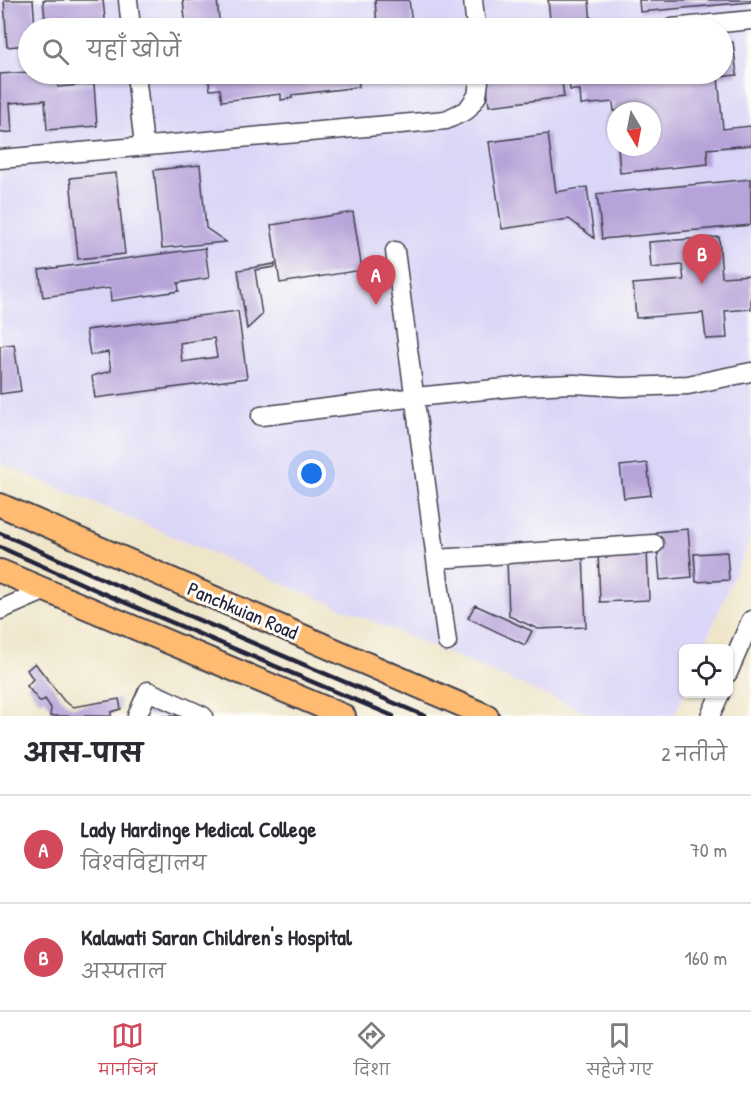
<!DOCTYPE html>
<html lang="hi">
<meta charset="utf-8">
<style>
body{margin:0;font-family:"Patrick Hand","Playpen Sans Deva",sans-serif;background:#f7f7f7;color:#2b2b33}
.controls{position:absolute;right:18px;bottom:18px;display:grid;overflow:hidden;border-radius:9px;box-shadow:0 2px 4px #0004}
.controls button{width:54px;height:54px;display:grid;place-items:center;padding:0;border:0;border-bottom:2px solid #e1e1e2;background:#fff;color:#2b2b33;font:30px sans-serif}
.compass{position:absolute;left:607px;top:102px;width:54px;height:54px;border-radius:50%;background:#fff;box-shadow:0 2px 4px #0004;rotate:170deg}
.you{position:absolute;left:312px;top:474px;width:21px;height:21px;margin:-15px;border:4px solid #fff;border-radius:50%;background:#1a73e8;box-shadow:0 0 0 9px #1a73e833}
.badge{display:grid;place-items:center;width:39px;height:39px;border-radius:50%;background:#d1495b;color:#fff;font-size:20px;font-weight:700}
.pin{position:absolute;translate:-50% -50px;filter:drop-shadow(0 2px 3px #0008)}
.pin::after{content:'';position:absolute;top:32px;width:21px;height:18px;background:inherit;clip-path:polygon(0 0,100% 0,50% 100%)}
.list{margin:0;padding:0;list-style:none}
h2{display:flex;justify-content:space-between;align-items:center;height:78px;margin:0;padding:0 24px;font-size:26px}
h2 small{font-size:20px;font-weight:400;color:#7c7c81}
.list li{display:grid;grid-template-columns:39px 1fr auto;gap:18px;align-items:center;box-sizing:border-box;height:108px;padding:0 24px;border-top:2px solid #e1e1e2}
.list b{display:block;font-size:22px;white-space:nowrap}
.list p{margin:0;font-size:20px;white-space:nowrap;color:#7c7c81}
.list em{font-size:20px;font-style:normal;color:#7c7c81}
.icon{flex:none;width:33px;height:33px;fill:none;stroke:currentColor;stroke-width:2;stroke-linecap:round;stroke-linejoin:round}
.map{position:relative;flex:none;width:751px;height:716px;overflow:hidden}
.search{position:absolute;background:#fff;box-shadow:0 2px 4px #0004;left:18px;right:18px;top:18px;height:66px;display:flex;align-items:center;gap:15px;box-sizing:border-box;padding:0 21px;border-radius:33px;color:#7c7c81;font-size:22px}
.sheet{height:294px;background:#fff}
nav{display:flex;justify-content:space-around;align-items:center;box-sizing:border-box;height:84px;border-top:2px solid #e1e1e2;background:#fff;font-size:16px;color:#7c7c81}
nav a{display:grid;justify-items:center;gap:3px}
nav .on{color:#d1495b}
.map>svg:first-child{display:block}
.built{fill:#dad6f7;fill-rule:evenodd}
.building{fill:#b6a3d9;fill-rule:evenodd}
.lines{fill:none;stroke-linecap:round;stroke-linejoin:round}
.minor-casing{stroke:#413f50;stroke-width:21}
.major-casing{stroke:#413f50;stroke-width:26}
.minor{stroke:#fff;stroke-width:18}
.major{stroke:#ffbb71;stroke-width:22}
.rail{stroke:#22223b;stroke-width:4.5}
.labels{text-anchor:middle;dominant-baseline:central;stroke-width:6;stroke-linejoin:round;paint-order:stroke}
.street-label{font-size:20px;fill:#22223b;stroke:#fdfcf7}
</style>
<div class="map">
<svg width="751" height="716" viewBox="0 0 751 716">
<rect width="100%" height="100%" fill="#fdfcf7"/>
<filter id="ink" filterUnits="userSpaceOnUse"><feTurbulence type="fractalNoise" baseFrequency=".0167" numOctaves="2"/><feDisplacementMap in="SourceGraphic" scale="12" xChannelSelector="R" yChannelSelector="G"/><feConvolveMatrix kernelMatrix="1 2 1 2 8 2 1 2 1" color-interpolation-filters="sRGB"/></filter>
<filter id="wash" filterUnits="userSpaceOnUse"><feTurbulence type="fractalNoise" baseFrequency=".008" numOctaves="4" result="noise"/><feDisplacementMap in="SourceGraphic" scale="24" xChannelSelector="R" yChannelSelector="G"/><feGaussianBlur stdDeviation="1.35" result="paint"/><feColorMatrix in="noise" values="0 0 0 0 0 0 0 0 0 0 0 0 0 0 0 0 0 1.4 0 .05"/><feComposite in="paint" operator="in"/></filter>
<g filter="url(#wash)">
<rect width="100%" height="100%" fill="#efe6ca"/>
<!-- built -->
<path class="built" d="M0 0H751V537L703 648H684V694L674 716H595L0 463ZM28 28H722V74H28ZM616 111H652V147H616Z"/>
<g id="blocks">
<!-- building -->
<path class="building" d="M4 0H33L35 28H28V45L7 47Z
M43 0H103L106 28H46Z
M183 0H217L220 28H186Z
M375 0H409L412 24 377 27Z
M548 0H589L591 24 551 28Z
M639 0H751V2L640 12Z
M733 42 737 75 718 77 723 129 751 126V145L707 149 708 164 620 173 618 147H652V111H614L613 102 581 105 580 90H570L568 74H722V43Z
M28 72V74H57L58 87 94 84 97 126 47 130 45 100 10 103 12 132 0 133V74Z
M208 74H229L230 80 284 74H358L359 87 292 95V98L281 100V94L222 101 220 89 210 90Z
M486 74H561L564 97 489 106Z
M548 134 556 192 587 187 594 238 569 219 502 229 489 142Z
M200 165 206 228 226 242 162 248 154 170Z
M116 173 125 254 78 259 70 178Z
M751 179V225L602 239 597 194Z
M353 212 362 270 280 283 271 225Z
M719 237 722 277 751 275V309L725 311 727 338 706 339 703 313 636 318 633 284 684 280 682 265 651 268 649 242Z
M205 248 209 278 178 283 179 291 111 301 110 288 43 297 39 270Z
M275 264V267L255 270 262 315 247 329 238 270Z
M238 311 247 378 95 398 92 376 111 371 108 352 90 355 86 330ZM214 338 217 357 182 362 180 343Z
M14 344 21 391 0 394V346Z
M647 463 651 495 624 498 620 466Z
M688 529 692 577 660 580 656 532Z
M647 549 649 600 600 602 598 551Z
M727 552 729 580 696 582 694 554Z
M583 554 586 627 538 629 509 616 507 558Z
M475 605 532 631 525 645 468 618Z
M35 663 64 701 73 707 119 699 121 709 111 712V716H50L51 708 45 699 40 702 27 686 33 679 27 670Z
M151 695 200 716H152L144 712Z"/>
</g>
</g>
<g filter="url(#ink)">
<use href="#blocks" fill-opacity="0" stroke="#413f50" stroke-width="1.5"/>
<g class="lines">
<defs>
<path id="minor" d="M128 0 131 28
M473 0 476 28
M672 28 751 20
M136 74 144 146
M0 159 446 120 467 110 477 96 480 74
M395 251 447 642
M261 416 416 397 524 386 574 384 622 387 688 385 751 372
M436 559 654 544
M0 610 46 590
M728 673 751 620
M137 716 148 691 203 716
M710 716 720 694"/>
<path id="major" d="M0 505 487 716
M0 571 344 716"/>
</defs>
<!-- minor casing -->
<use href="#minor" class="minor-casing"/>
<!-- major casing -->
<use href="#major" class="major-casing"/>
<!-- minor -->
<use href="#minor" class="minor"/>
<!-- major -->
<use href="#major" class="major"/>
<!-- rail -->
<path class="rail" d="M0 533 114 584 425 716
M0 547 107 595 393 716"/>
</g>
</g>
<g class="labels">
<!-- street labels -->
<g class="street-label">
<text transform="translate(243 610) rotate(23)">Panchkuian Road</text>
</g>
</g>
</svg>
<div class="controls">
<button><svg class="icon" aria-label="locate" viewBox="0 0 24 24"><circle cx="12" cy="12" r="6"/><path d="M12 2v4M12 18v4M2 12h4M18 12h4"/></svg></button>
</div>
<svg class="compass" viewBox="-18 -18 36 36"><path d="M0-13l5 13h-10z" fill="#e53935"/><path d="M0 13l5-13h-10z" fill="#7c7c81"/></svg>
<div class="you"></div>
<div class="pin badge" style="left:376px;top:305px">A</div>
<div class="pin badge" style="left:702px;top:284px">B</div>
<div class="search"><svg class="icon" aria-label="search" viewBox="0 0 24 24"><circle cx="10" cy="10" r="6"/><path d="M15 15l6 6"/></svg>यहाँ खोजें</div>
</div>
<section class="sheet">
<h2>आस-पास<small>2 नतीजे</small></h2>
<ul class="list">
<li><span class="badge">A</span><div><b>Lady Hardinge Medical College</b><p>विश्वविद्यालय</p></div><em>70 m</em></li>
<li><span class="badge">B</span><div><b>Kalawati Saran Children's Hospital</b><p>अस्पताल</p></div><em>160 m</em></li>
</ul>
</section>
<nav>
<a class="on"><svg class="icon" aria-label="map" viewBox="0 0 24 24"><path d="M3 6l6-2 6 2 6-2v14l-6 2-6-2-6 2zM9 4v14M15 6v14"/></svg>मानचित्र</a>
<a><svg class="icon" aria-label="directions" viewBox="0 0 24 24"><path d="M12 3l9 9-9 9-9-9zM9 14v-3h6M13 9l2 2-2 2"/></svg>दिशा</a>
<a><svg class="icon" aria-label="saved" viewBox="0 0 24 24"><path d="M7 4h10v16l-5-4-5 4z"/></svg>सहेजे गए</a>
</nav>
